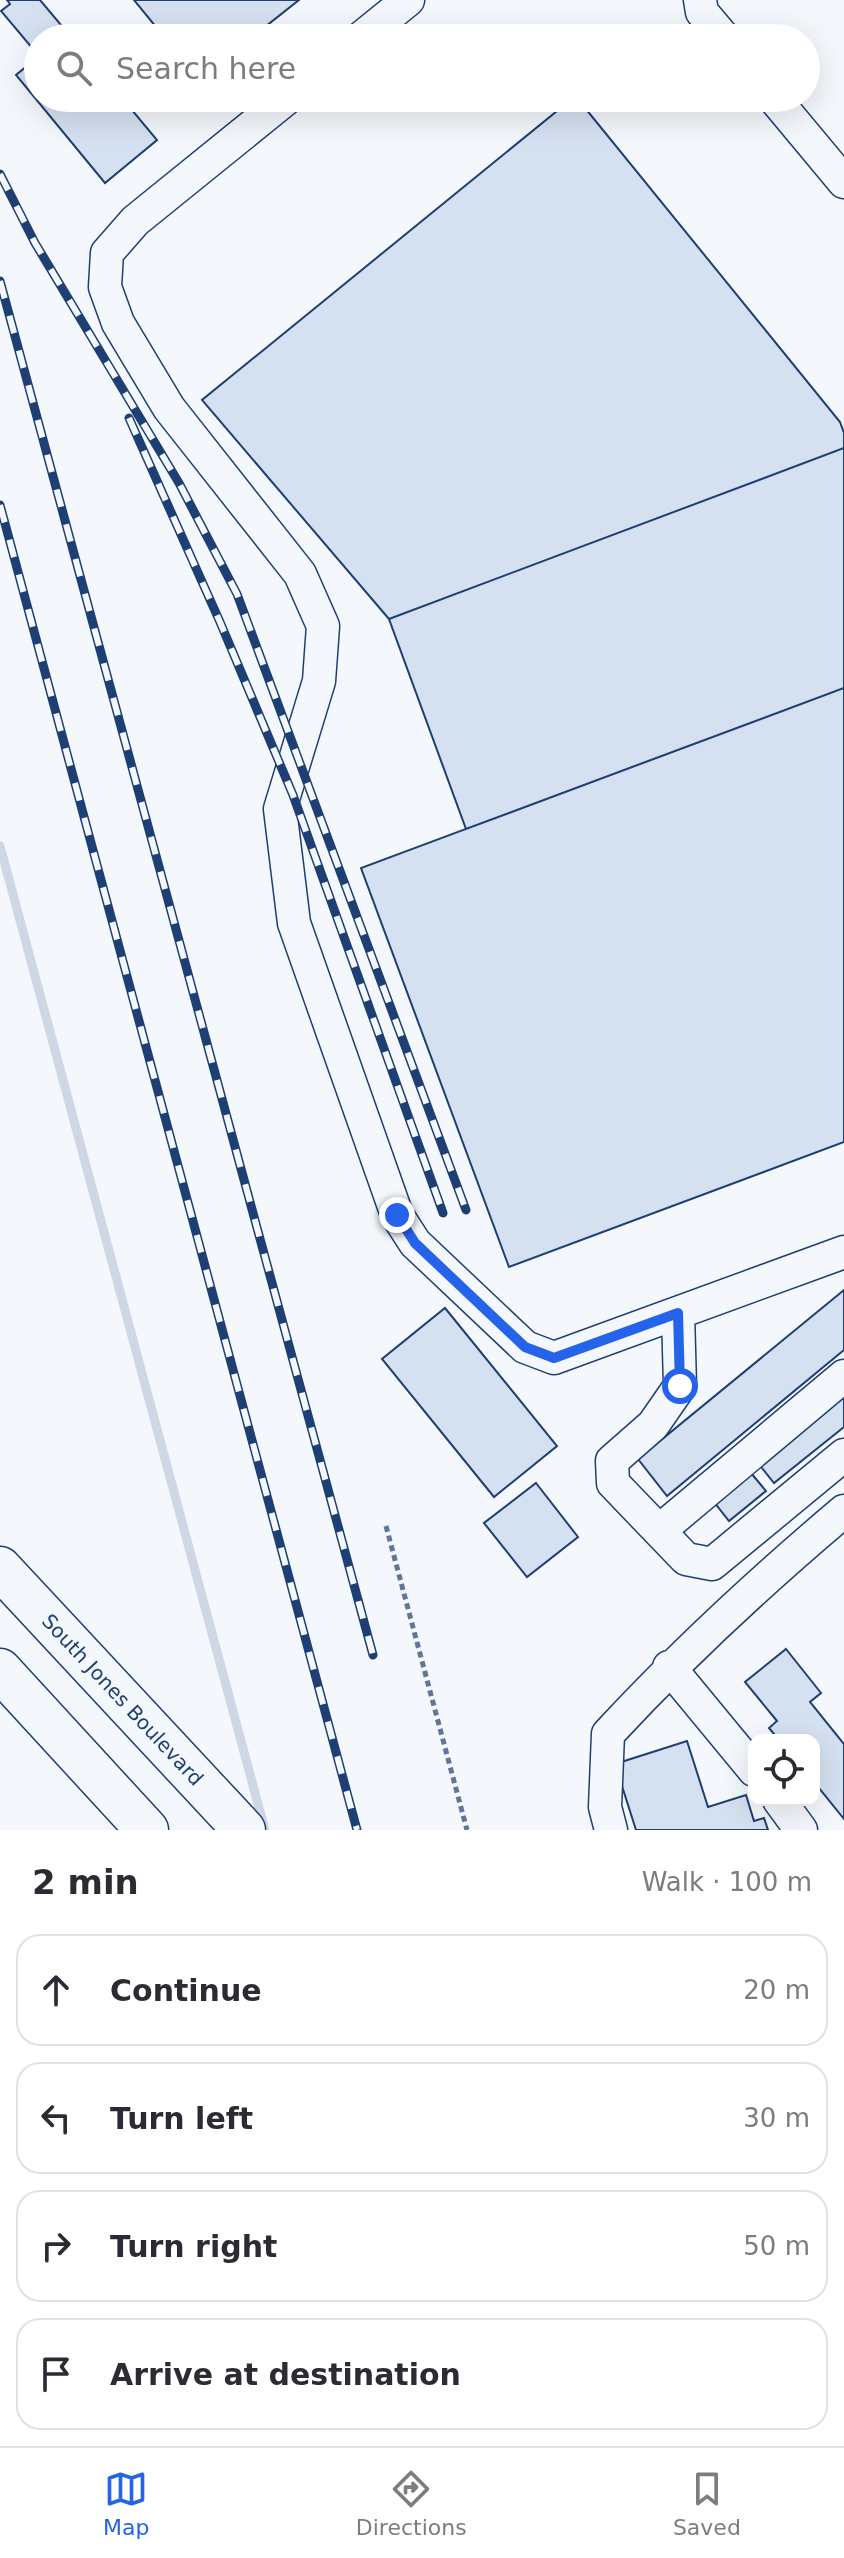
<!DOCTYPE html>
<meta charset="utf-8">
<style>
body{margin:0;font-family:"DejaVu Sans",sans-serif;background:#f2f2f3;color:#2b2b33}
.controls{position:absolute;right:24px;bottom:24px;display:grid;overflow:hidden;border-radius:16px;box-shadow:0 8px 32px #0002}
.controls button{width:72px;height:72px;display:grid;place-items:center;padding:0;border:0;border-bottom:2px solid #e1e1e2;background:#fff;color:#2b2b33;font:40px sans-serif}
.stop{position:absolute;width:24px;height:24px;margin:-18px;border:6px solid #2563eb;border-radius:50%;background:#fff}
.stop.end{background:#2563eb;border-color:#fff;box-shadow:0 2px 8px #0008}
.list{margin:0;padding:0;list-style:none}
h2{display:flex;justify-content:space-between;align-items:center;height:104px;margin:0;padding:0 32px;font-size:34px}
h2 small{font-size:26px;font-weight:400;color:#7c7c81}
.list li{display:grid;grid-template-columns:52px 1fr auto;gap:24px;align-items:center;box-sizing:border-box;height:112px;margin:0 16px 16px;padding:0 16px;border:2px solid #e1e1e2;border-radius:24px}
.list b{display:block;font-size:30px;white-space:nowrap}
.list em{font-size:26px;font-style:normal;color:#7c7c81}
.icon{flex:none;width:44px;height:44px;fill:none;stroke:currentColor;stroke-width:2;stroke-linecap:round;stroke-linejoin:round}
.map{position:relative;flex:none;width:844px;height:1830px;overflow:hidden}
.search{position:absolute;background:#fff;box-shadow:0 8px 32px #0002;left:24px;right:24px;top:24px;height:88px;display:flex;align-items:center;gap:20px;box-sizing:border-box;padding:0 28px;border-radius:44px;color:#7c7c81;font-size:30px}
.sheet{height:616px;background:#fff}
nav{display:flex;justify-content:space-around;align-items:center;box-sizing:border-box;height:112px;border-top:2px solid #e1e1e2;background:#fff;font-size:22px;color:#7c7c81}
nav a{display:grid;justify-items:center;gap:4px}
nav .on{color:#2563eb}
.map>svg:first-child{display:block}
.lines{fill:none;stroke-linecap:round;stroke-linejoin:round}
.stream{stroke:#cfd7e4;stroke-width:9}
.building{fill:#d5e0f0;stroke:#1d3f73;stroke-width:2}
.minor-casing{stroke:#1d3f73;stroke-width:35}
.major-casing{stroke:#1d3f73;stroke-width:45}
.path{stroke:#5e769c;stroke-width:5;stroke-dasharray:6 4;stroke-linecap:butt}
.minor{stroke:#f4f7fb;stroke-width:32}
.major{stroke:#f4f7fb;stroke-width:42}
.rail-casing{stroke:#1d3f73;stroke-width:9}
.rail{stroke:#f4f7fb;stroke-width:6;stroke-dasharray:18;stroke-linecap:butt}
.route{stroke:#2563eb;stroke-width:10}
.labels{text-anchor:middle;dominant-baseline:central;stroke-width:6;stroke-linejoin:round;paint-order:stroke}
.street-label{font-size:20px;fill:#1d3f73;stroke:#f4f7fb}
</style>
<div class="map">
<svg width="844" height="1830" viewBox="0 0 844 1830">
<rect width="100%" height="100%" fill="#f4f7fb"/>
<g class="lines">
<!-- stream -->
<path class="stream" d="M0 846 265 1830"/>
</g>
<!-- building -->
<path class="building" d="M7 0H40L72 38H38V55L1 11 10 4Z
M134 0H299L251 38H165Z
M38 57V98H122L157 140 105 183 16 75Z
M573 98H577L840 422 844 433V448L389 619 202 400Z
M844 448V688L466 829 389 619Z
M844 688V1142L509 1267 361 868Z
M844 1290V1350L667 1496 638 1459Z
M445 1308 557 1446 494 1497 382 1359Z
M844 1396V1427L774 1483 758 1463Z
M751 1473 766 1491 729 1521 714 1502Z
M536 1483 578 1537 527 1577 484 1523Z
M786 1649 821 1693 810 1702 844 1744V1819L814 1782V1740H779L769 1728 777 1721 745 1682Z
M687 1741 708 1807 746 1795 754 1821 764 1818 768 1830H636L615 1764Z"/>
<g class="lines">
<defs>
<path id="minor" d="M700 0 702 12 724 38
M361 38 408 0
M287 98 135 221 107 253 105 287 118 323 169 408 300 574 323 626 319 681 280 809 294 923 397 1215 415 1243 525 1347 554 1358 844 1252
M774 98 844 182
M678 1313 680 1386 653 1425 612 1461 613 1483 686 1559 712 1564 844 1455
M659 1531 844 1376
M669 1667 754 1770
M779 1800 801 1830
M611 1830 605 1807 608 1734C682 1654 761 1581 844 1511"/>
<g id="major">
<path id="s1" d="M0 1568 244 1830"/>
<path d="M0 1670 147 1830"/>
</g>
</defs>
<!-- minor casing -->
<use href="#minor" class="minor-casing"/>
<!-- major casing -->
<use href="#major" class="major-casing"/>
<!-- path -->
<path class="path" d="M386 1526 467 1830"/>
<!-- minor -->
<use href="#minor" class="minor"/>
<!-- major -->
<use href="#major" class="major"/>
<defs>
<path id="rail" d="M0 174 35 243 179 483 237 594 466 1210
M0 281 373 1655
M129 418 220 622 293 795 443 1213
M0 505 357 1830"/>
</defs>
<!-- rail casing -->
<use href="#rail" class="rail-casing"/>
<!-- rail -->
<use href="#rail" class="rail"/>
</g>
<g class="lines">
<!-- route -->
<path class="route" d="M397 1215 415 1243 525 1347 554 1358 678 1313 680 1386"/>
</g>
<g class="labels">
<!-- street labels -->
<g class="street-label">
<text stroke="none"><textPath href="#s1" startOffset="180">South Jones Boulevard</textPath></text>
</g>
</g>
</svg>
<div class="controls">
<button><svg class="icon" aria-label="locate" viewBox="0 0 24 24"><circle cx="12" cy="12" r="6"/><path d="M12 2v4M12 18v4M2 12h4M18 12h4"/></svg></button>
</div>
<div class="stop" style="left:680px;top:1386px"></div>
<div class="stop end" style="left:397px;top:1215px"></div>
<div class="search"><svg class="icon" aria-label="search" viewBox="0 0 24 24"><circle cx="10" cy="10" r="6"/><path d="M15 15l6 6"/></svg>Search here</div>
</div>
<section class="sheet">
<h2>2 min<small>Walk · 100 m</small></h2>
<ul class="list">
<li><svg class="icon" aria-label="ahead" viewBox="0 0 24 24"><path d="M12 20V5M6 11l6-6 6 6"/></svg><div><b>Continue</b></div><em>20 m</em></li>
<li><svg class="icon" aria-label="left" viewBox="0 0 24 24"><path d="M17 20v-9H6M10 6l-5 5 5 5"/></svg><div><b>Turn left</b></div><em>30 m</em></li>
<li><svg class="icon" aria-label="right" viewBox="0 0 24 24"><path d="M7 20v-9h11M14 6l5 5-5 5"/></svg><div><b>Turn right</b></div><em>50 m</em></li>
<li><svg class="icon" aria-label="arrive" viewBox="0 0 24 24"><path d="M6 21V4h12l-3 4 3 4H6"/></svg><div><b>Arrive at destination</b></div></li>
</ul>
</section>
<nav>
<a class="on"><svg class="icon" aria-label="map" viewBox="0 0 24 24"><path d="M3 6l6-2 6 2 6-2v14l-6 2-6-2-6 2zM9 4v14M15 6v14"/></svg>Map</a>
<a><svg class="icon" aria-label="directions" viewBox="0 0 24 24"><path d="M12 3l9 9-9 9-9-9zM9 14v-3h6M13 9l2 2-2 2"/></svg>Directions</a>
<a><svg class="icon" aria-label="saved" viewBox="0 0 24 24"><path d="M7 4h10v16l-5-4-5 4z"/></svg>Saved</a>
</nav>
